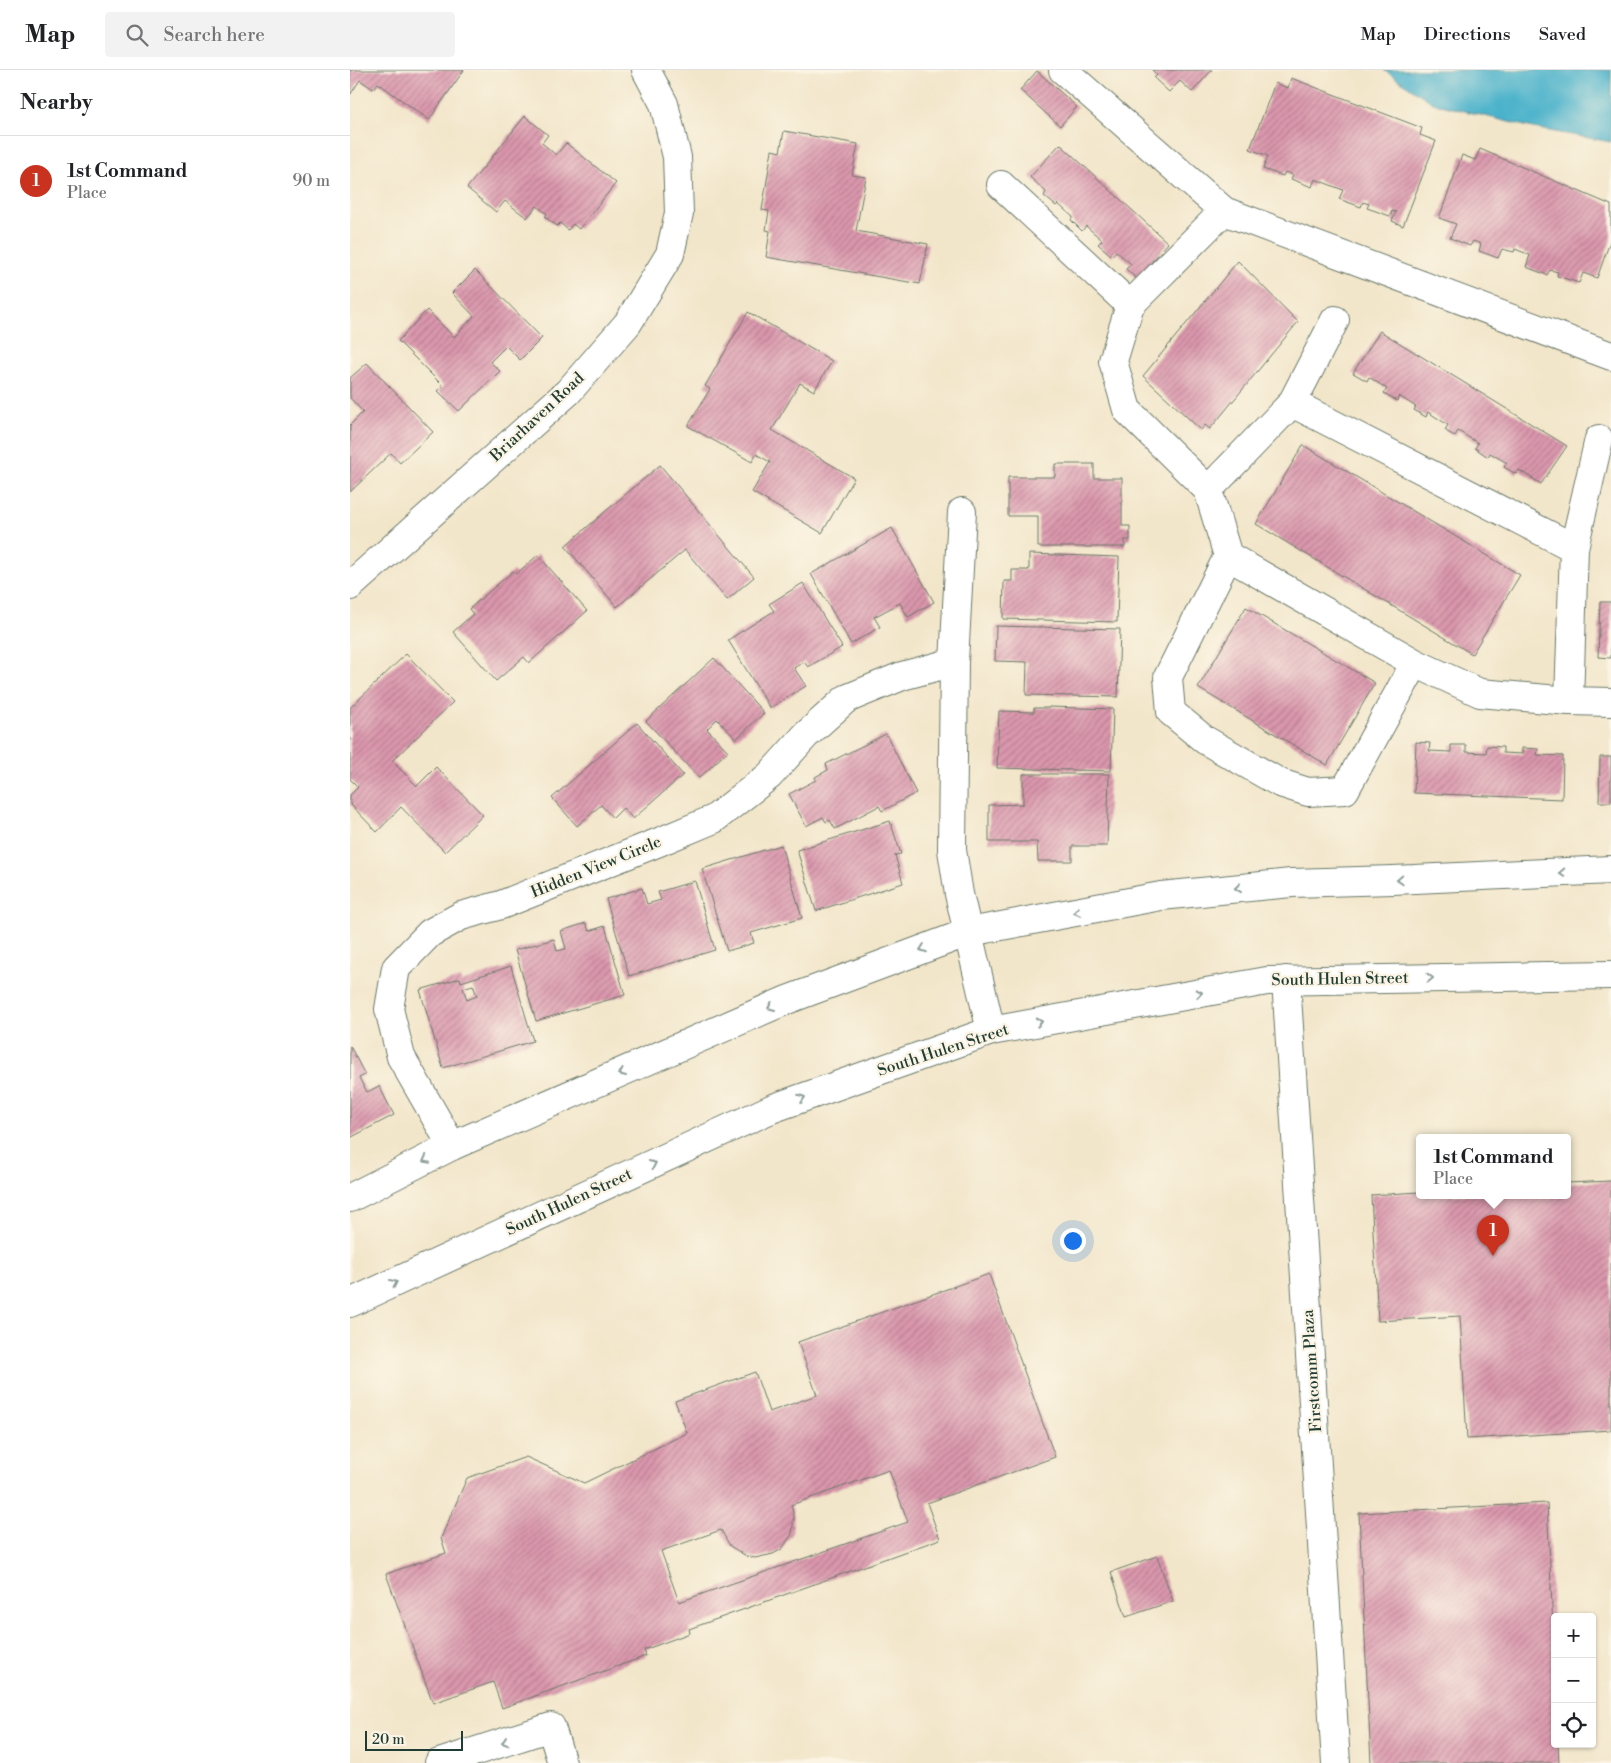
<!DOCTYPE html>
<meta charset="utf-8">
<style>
body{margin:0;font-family:"Libre Bodoni",serif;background:#f2f2f2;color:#202124}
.controls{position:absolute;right:15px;bottom:15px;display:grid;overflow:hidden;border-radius:5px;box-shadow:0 1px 4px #0004}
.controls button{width:45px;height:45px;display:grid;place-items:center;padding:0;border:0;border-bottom:1px solid #e0e0e0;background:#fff;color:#202124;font:25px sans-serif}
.scale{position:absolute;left:15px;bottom:12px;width:98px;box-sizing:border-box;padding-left:5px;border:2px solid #1f3d34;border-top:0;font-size:14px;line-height:18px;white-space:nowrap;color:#1f3d34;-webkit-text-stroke:4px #fcf5e5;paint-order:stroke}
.you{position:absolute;left:722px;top:1170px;width:18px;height:18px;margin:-12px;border:4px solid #fff;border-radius:50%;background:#1a73e8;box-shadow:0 0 0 8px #1a73e833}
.badge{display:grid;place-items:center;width:32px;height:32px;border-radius:50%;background:#c8321e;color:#fff;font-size:16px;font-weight:700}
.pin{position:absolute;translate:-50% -41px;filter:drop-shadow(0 1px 2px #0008)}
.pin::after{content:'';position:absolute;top:26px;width:18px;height:15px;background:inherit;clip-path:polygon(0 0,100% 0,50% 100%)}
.popup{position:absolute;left:1066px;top:1064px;width:155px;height:65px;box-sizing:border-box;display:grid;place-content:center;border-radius:5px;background:#fff;filter:drop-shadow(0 1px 4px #0005);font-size:16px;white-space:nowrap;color:#757577}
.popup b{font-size:19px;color:#202124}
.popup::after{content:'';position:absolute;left:50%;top:100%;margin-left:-10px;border:10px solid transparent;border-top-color:#fff}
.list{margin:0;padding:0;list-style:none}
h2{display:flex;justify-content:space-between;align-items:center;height:65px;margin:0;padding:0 20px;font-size:21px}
h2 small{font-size:16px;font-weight:400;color:#757577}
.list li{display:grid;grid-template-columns:32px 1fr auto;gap:15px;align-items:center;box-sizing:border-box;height:90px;padding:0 20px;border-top:1px solid #e0e0e0}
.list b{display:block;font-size:19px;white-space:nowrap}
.list p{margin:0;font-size:16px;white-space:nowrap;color:#757577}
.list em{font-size:16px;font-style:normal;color:#757577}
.icon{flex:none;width:28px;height:28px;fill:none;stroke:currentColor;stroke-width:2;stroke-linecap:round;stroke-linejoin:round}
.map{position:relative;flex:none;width:1261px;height:1693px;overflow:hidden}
header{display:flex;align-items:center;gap:30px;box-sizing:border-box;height:70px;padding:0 25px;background:#fff;border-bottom:1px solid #e0e0e0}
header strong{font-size:24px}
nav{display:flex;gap:28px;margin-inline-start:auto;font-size:18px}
.search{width:350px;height:45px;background:#f2f2f2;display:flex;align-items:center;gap:12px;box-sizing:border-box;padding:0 18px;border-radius:5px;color:#757577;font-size:19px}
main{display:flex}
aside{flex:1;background:#fff}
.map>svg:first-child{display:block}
.water{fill:#4cb2cb;stroke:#367880}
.building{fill:url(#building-hatch);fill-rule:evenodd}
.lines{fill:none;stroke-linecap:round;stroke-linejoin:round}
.minor-casing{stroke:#697868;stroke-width:30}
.major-casing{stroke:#697868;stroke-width:30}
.minor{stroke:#fff;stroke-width:28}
.major{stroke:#fff;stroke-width:28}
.oneway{stroke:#8f9e9a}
.labels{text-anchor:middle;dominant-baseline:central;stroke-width:4.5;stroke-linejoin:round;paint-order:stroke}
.street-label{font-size:16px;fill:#1f3d34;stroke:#fcf5e5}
</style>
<header>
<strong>Map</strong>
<div class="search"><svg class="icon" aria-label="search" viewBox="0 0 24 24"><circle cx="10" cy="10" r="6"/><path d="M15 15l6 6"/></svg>Search here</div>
<nav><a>Map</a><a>Directions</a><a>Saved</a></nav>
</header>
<main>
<aside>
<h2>Nearby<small></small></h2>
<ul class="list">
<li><span class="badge">1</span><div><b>1st Command</b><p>Place</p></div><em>90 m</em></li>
</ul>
</aside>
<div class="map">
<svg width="1261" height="1693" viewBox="0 0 1261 1693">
<defs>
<pattern id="building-hatch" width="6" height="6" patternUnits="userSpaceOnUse" patternTransform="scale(1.25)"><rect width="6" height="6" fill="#db97ad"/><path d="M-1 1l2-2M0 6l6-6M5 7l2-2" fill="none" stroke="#b17c8e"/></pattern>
</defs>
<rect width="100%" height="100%" fill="#fcf5e5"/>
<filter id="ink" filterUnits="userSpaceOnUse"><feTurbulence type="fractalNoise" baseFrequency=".02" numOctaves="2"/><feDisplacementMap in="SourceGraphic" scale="10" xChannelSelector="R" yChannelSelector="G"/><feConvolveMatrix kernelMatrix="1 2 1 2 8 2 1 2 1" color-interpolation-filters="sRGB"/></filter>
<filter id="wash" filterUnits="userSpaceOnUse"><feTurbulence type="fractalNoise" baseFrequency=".0096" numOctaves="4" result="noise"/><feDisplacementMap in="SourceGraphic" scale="20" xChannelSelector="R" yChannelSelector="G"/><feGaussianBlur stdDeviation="1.12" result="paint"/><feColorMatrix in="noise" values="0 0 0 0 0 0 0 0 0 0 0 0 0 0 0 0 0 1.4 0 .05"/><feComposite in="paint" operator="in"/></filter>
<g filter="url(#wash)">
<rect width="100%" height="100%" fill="#f2e6ca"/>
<!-- water -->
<path class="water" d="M1034 0H1261V72L1183 58 1083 33Z"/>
<g id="blocks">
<!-- building -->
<path class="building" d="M0 0H114L79 50 28 13 23 19 10 10 0 25Z
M802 0H862L842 22 830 11 819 22 804 8 807 5Z
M687 1 727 37 710 56 670 20Z
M941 8 1072 58 1070 65 1086 71 1053 156 1042 151 1046 142 1042 141 1040 146 1017 138 1019 134 1013 132 1011 137 989 129 993 120 965 109 962 117 941 109 943 105 935 102 933 106 913 99 918 86 900 79 925 13 938 18Z
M175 46 198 65 192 73 206 85 216 73 266 113 229 159 223 154 218 160 210 153 207 156 195 147 197 144 187 136 177 148 155 131 146 142 117 118Z
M434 61 508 74 502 105 516 107 506 161 578 174 570 214 416 187 420 161 416 160 419 141 412 140 422 80 430 82Z
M710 74 818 173 787 209 776 199 781 194 766 181 762 186 748 174 752 170 736 156 732 161 721 150 723 147 708 134 706 136 694 126 696 122 680 107Z
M1130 79 1261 135V169L1247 208 1233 203 1229 213 1207 206 1208 202 1200 200 1197 205 1176 197 1180 185 1165 179 1164 182 1152 179 1148 188 1129 181 1131 174 1123 171 1120 176 1100 168 1106 154 1089 148 1112 85 1125 90Z
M888 191 948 252 860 359 855 355 851 360 793 306Z
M125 200 192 268 170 290 156 276 140 292 150 301 109 341 88 321 93 316 48 271 77 240 104 267 124 246 102 223Z
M398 242 482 291 464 321 450 313 422 360 504 408 472 463 402 422 420 392 406 384 402 392 338 356 360 319 355 316Z
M1030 261 1217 376 1191 414 1169 400 1166 404 1154 397 1157 393 1140 383 1138 387 1125 378 1128 373 1108 361 1105 366 1099 363 1095 360 1098 355 1078 342 1076 347 1064 340 1066 337 1049 326 1047 331 1034 323 1037 319 1019 307 1017 311 1003 303Z
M17 293 83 362 50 393 41 383 0 422V355L13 342 0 328V308Z
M953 375 1170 505 1122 584 906 454Z
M705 394H744V408H772V456H780V470H775V477H688V446H658V407H705Z
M310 395 404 507 377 530 335 480 267 537 215 476Z
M542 458 584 532 558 547 550 533 524 547 530 557 501 574 461 504Z
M679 484 769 487 767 552 653 549 654 511H662V500H679Z
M188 485 237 541 179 593 174 587 146 611 103 562 123 544 119 539 163 501 166 504Z
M453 513 492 577 458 597 454 592 444 598 456 616 420 638 378 570 424 541 419 534Z
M1250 532H1261V588L1248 587Z
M896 537 1025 613 977 695 848 618Z
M646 556 770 559 768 627 676 625 677 592 645 591Z
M56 584 103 632 42 691 67 716 86 697 133 745 95 782 51 737 27 762 0 734V725L8 717 0 709V638Z
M364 588 414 643 386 669 367 649 357 659 378 681 349 708 296 651Z
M699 637 763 639 761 701 647 698 649 641 684 642V638H699Z
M287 653 333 705 283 749 273 738 263 748 251 735 227 756 202 728Z
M536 664 566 723 532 741 529 736 485 759 480 750 476 752 473 747 456 756 439 724 466 710 465 707 478 700 476 694Z
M1066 672 1080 673 1079 681 1101 682V675H1116V682L1136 683 1137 676 1153 677V683L1172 684V678L1188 679 1187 685 1213 686 1212 729 1064 723Z
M1250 687H1261V732H1249Z
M673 704H759L757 776H722V791H688L687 772H639V735L673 734Z
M540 751 551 784 545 785 553 813 466 841 447 780Z
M431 775 452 848 401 863 404 873 377 881 352 799Z
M345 811 365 880 279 906 256 829 292 818 297 834 311 830 308 822Z
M236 853 239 861 255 856 275 925 186 951 165 880 204 869 207 881 216 879 211 861Z
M161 896 183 971 93 998 70 920 110 908 111 912ZM123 915 127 926 117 930 113 918Z
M0 976 15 1005 9 1008 17 1022 29 1016 44 1045 0 1068Z
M1261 1111V1360L1117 1369 1110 1246 1028 1251 1021 1125 1069 1122V1125H1217V1113Z
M639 1204 705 1387 577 1433 590 1469 339 1559 340 1563 294 1580 296 1586 152 1638 143 1612 83 1633 36 1504 96 1483 91 1468 117 1408 176 1387 234 1413 337 1363 325 1331 405 1302 419 1342 467 1325 448 1272ZM539 1400 558 1452 329 1532 311 1481 371 1460 380 1476 396 1486 405 1488 423 1484 432 1479 442 1464 444 1446 441 1435Z
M1197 1433 1205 1599V1674H1208L1209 1693H1021L1009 1443Z
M807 1486 823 1531 776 1547 761 1502Z"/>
</g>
</g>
<g filter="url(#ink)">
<use href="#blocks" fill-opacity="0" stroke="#697868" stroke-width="1"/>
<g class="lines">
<defs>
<path id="minor" d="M713 0 874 141 1261 286
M651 115 780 235
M874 141 780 235 763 291 777 340 858 420 878 486 818 607 821 642 855 670 930 713 958 722 995 720 1065 593
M942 333 985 250
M858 420 942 333 1224 478
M612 442 604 592 602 780 609 824 641 961
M878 486 1065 593 1130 623 1219 631 1261 632
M0 516 218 322 278 253 320 184 329 143 327 87 314 34 296 0
M1219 631 1224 478 1249 369
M936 910 986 1693
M102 1076 51 987 39 939 46 898 80 863 111 846 151 835 309 772 364 749 419 706 456 665 496 629 552 606 604 592
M89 1693 201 1657 212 1693"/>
<path id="major" d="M0 1128 102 1076 437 930 619 862 811 826 941 813 1043 810 1261 800
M0 1233 421 1039 641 961 917 911 1261 905"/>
</defs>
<!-- minor casing -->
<use href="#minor" class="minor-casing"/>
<!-- major casing -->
<use href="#major" class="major-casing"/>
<!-- minor -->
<use href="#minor" class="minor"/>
<!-- major -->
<use href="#major" class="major"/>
</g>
<!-- one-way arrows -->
<defs><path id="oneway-chevron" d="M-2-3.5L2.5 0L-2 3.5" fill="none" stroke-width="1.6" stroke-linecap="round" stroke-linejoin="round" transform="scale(1.25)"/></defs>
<g class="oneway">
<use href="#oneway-chevron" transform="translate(1212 803) rotate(177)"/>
<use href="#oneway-chevron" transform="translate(1050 810) rotate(177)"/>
<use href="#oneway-chevron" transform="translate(888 818) rotate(174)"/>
<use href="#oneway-chevron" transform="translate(727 842) rotate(170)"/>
<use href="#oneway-chevron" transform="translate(573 879) rotate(160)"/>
<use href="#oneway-chevron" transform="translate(1080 908) rotate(-1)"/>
<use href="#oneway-chevron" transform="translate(849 923) rotate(-10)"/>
<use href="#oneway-chevron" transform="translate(421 937) rotate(156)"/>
<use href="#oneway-chevron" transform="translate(689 952) rotate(-10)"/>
<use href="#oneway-chevron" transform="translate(272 1003) rotate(156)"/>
<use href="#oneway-chevron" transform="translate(452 1028) rotate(-20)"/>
<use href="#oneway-chevron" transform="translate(76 1090) rotate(153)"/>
<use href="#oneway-chevron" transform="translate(303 1094) rotate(-25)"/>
<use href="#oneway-chevron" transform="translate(44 1213) rotate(-25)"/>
<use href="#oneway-chevron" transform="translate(155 1672) rotate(162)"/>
</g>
</g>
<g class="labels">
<!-- street labels -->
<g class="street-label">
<text transform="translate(187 347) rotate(-43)">Briarhaven Road</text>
<text transform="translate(246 797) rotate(-22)">Hidden View Circle</text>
<text transform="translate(990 909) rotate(-1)">South Hulen Street</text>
<text transform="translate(593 980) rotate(-18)">South Hulen Street</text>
<text transform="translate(219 1132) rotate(-25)">South Hulen Street</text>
<text transform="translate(962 1301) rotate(-94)">Firstcomm Plaza</text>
</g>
</g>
</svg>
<div class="controls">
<button>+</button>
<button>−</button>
<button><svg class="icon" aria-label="locate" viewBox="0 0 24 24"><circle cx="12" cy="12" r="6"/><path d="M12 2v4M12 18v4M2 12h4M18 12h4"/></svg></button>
</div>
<div class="scale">20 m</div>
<div class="you"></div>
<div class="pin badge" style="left:1143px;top:1186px">1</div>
<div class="popup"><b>1st Command</b>Place</div>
</div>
</main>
